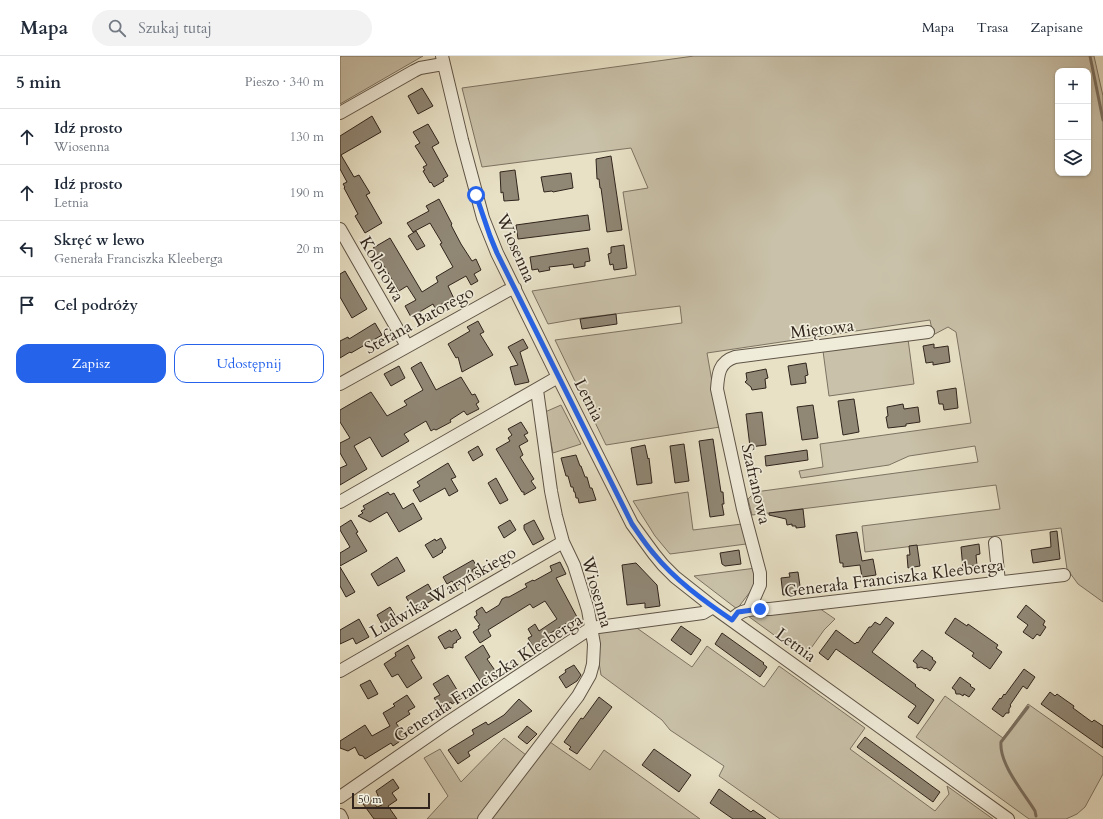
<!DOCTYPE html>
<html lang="pl">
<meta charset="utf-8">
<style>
body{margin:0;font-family:Cardo,serif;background:#f2f2f3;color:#1f2937}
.controls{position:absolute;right:12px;top:12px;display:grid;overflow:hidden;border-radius:8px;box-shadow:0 1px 3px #0004}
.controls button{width:36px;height:36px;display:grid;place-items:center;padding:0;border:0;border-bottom:1px solid #e0e1e3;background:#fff;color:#1f2937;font:20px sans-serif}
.scale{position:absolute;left:12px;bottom:10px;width:78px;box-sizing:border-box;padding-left:4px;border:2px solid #31251d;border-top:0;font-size:11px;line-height:14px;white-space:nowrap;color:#31251d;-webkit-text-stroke:3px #f0ecda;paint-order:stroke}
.stop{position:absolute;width:12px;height:12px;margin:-9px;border:3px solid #2563eb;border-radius:50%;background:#fff}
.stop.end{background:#2563eb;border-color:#fff;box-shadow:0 1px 4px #0008}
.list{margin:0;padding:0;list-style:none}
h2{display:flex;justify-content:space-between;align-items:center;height:52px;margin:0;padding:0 16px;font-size:17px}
h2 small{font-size:13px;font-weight:400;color:#747a83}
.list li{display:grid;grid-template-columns:26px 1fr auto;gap:12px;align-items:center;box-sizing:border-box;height:56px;padding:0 16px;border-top:1px solid #e0e1e3}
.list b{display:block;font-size:15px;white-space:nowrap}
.list p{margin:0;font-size:13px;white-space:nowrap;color:#747a83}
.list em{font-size:13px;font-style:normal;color:#747a83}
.actions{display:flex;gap:8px;padding:12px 16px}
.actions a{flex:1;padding:9px 0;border:1px solid #2563eb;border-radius:12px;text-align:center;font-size:14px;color:#2563eb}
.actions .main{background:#2563eb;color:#fff}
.icon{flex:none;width:22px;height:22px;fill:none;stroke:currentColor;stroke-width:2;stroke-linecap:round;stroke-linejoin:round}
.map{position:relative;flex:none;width:763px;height:763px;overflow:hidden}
header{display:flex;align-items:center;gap:24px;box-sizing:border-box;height:56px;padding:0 20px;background:#fff;border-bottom:1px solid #e0e1e3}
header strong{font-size:19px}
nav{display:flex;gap:22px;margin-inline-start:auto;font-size:14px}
.search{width:280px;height:36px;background:#f2f2f3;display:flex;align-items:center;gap:10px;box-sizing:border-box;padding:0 14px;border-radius:22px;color:#747a83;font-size:15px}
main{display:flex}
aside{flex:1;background:#fff}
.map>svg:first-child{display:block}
.green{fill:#c9c1a9;stroke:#7d7363;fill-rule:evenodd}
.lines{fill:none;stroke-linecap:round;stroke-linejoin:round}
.stream{stroke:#7a6f60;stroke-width:3}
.building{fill:#908775;stroke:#31251d}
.minor-casing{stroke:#5f5447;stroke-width:14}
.minor{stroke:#f0ecda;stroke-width:12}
.route{stroke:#2563eb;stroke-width:5}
.labels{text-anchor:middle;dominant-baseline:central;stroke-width:3.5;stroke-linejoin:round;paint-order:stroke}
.street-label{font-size:17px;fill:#31251d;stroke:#f0ecda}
</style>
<header>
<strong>Mapa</strong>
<div class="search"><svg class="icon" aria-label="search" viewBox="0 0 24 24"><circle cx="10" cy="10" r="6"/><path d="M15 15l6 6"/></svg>Szukaj tutaj</div>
<nav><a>Mapa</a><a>Trasa</a><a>Zapisane</a></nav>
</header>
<main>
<aside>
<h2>5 min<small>Pieszo · 340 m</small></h2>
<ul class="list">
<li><svg class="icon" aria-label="ahead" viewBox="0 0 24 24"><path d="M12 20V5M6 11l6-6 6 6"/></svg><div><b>Idź prosto</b><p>Wiosenna</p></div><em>130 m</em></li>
<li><svg class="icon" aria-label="ahead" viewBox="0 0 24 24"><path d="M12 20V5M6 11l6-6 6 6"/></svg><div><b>Idź prosto</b><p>Letnia</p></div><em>190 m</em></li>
<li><svg class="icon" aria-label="left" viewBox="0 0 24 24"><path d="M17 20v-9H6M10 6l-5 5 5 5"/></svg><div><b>Skręć w lewo</b><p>Generała Franciszka Kleeberga</p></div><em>20 m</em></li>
<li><svg class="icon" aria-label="arrive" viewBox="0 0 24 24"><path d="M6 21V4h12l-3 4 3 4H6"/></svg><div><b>Cel podróży</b></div></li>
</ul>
<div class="actions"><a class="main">Zapisz</a><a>Udostępnij</a></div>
</aside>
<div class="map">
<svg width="763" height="763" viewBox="0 0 763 763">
<rect width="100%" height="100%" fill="#e8e1c6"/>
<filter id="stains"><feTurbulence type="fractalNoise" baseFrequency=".005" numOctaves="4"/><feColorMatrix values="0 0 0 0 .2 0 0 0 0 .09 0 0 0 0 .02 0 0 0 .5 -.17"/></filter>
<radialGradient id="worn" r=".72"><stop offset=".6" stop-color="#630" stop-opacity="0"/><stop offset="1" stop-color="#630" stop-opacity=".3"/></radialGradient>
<!-- green -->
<path class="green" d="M2 0H83L0 48V1Z
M354 0H754L763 40V546L738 528 727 513 721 472 525 496 522 470 660 453 656 429 412 459 408 443 415 436 638 406 635 390 569 400 549 409 461 422 459 415 483 411 480 388 631 367 616 276 608 271 593 279 590 264 367 297 380 371 266 389 215 284 342 267 340 250 242 262 208 268 192 235 296 219 283 136 308 132 291 92 142 111 122 32ZM718 15H748V117H718Z
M568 283 574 328 489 340 483 295Z
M221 349 241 388 213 397 205 356Z
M348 436 353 474 402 468 406 488 330 498 315 480 293 445Z
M416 512 417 523 410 536 397 553 354 520Z
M479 552 495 563 484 574 469 595 471 606 408 560Z
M294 570 352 611 367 590 424 631 439 610 525 672 510 693 595 755 609 738 607 730 653 763H440L379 720 384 710 330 674 322 664 261 619 258 600V578L266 574Z
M605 640 663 682 688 648 763 701V718L745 751 737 758 726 763H689L576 681Z
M164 682 186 699 138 763H87L108 740 84 702 100 693 121 726Z
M210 686 250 714 264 694 360 763H148Z"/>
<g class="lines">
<!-- stream -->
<path class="stream" d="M750 0 763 64
M688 651 661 686C659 708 684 737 695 755L696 760"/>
</g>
<!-- building -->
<path class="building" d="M82 32 93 50 78 58 68 40Z
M32 60 41 76 1 99 14 121 19 119 30 137 26 139 42 167 25 177 15 160 18 158 4 132 5 131 3 128 7 126 0 113V80Z
M88 68 99 87 92 91 108 120 103 123 104 125 94 131 91 126 90 127 83 115 85 114 83 111 87 109 75 90 80 87 73 76Z
M271 100 282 174 267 176 261 132H260L259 123H257L256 103Z
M175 114 179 144 164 145 163 136 161 137 160 116Z
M231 117 233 132 213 136 212 135 204 136 201 121Z
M99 143 112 168 111 169 121 188 132 205 136 203 141 214 134 218 138 225 131 229 126 220 108 230 116 247 109 250 107 245 95 252 93 248 71 261 65 250 76 244 67 230 59 235 33 192 50 182 82 236 98 226 96 221 113 211 100 188 102 187 90 167 73 176 67 167 89 155 86 150Z
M248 159 250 174 178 183 176 169Z
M76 175 85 190 77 194 68 180Z
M284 189 287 212 274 214 273 208 270 209 268 198 271 197V191Z
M248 192 250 205 245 206V210L234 212 233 208 227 209 209 211 210 214 199 216 198 213 192 214 190 201Z
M5 215 27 253 12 262 0 241V218Z
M276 258 277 268 242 273 240 263Z
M138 265 144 276 140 278 153 299 122 316 118 301 116 302 108 288 130 275 127 271Z
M35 267 42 279 11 297 10 296 0 302V285L8 281 9 283Z
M183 283 188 292 180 296 189 326 175 329 170 311 178 309 168 291Z
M594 288V292L608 290 610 306 593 309V306L586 307 583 290Z
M81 306 96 334 121 321 132 339 135 338 139 346 136 348 139 353 127 359 124 355 110 364 111 366 96 374 94 373 91 375 86 365 64 378 69 385 42 401 30 381 14 390 27 413 0 429V412L7 409 0 397V387L10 382 0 366V354L31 336 47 360 67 349 64 345 83 334 71 312Z
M466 307 468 319 465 320 466 327 451 329 448 310Z
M59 310 65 322 51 330 44 318Z
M426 313 428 322 425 323 426 332 412 334 411 331 405 326 407 324 406 317Z
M616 332 618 352 604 354 603 348H599L597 335Z
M514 343 519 376 503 379 498 345Z
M563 348 564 353 578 351 580 366 566 368V370L548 372 546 361 548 360 547 351Z
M473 349 478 382 462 384 457 351Z
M422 356 426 389 410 391 406 358Z
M181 366 188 377 184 379 188 385 179 390 183 399 180 401 194 423 191 425 196 432 184 439V436H182L156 393 170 385 168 382 172 379 168 373Z
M373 383 381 436H383L384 448H382L384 459 370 461 359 385Z
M344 388 349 425 335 427 330 390Z
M305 389 308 403 309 402 312 427 297 429 291 392Z
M138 390 143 399 133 405 128 396Z
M467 394 468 404 426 410 425 400Z
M236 399 240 410H241L245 421H247L250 432H252L256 444 239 447 238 442H236L235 436H234L233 431H231L228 420H226L221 402Z
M108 407 116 421 111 423 118 435 109 440 105 432 80 446 73 434 80 430 77 426Z
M156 422 168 444 160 448 148 427Z
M48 436 50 439 54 437 63 453 73 447 82 463 59 476 47 456 30 466 18 460 23 457 21 455 25 453 23 450Z
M463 453 465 471 456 472V470H452V468L447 469 446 463 429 459V457Z
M11 464 18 476 16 477 27 495 0 510V497L10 491 0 474V471Z
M170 464 176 474 164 482 158 471Z
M194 464 204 483 193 489 184 473V469Z
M717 475 720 503 693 507 691 494 711 491 710 476Z
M517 476 522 505 533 503 536 519 522 521 520 509 503 511V507H500L496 479Z
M101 482 106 492 102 495 103 496 93 502 85 489 95 483 96 485Z
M639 488 640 498 636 499 637 509 632 510V512L623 513 621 491Z
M577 489 580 510 568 512 567 499H570L569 490Z
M399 494 401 508 385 510 382 508 380 497Z
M57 501 65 515 38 530 31 518Z
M133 504 137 511 132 514 136 519 115 531 112 525 107 528 103 521Z
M220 506 226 518 216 522 237 561 209 578 211 581 194 592 188 582 192 580 188 573 195 568 199 575 217 563 205 545 193 552 190 548 148 574 151 580 140 587 133 576 139 572 138 570 140 569 134 561 137 559 136 555 142 551 146 557 159 549 162 543 166 541H169L187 531 185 528 193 524 194 525 212 515 210 510Z
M296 507 317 529 320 550 305 552V547L287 549 282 509Z
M0 511 15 536 6 541 0 530Z
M458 516 461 537 443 539 441 522 450 521 449 517Z
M88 528 96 542 74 555 66 541Z
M686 549 705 565 703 569 706 571 700 580 697 578 693 583 683 576 688 569 677 561Z
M50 551 58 564 44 572 37 559Z
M546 561 554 567 532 596 576 629 575 630 594 644 578 668 568 661 576 650 545 628 496 593 488 604 479 597 496 574 515 588 517 586 518 587 529 571H531L535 566 540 569Z
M615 562 627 570 628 568 658 589 656 592 662 596 650 613 632 600 634 597 605 577Z
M19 563 29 581 16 588 13 582 0 588V574Z
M341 570 361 584 351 599 331 584Z
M116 573 121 582 116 585 117 586 113 588V592L109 591 105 593 98 581 110 574 111 576Z
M382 577 424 607 423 608 427 611 420 621 375 588Z
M68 589 75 602 71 604 82 622 67 632 58 618 52 621 44 608 56 600 55 597Z
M143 589 150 601 147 603 159 620 143 630 125 601Z
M582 594 593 602 592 603 596 606 590 615 586 612 585 613 581 611 577 612V608L573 605Z
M234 609 241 619 237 625 226 632 219 621 226 616 225 614Z
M684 613 695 621 687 633 683 630 670 649 671 650 669 653V657H666L663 661 652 653 660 642 661 643 664 638 665 639Z
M108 619 122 642 112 648 111 646 101 652 94 642 100 639 93 628Z
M620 621 631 629 630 630 635 633 629 641 624 638 623 640 620 638H616L615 634 612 632Z
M30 624 38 638 28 643 20 629Z
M710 636 715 640 717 638 724 643 734 650 733 652 752 666 754 664 763 670V692L701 648Z
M67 639 75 651 68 655 70 658 56 667 66 681 53 690 51 687 25 703 23 700 19 699 15 691 8 695 0 692V685L25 669 32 680 50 670 43 657 55 650 53 648Z
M259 641 272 651 237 698 229 693 231 691 224 686 241 662 243 663Z
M179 643 192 655 128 696 130 700 118 708 108 694 134 678 132 674 146 666 148 669 164 659Z
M187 670 197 678 187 688 178 681Z
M525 681 600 736 593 746 517 691Z
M314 693 351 719 339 736 302 709Z
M53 723 59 732 52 737 57 744 48 750 57 763H34L21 745 28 739 37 751 42 749 36 735Z
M379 733 411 756 413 754 426 763H393L370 747Z"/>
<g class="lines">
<defs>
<path id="minor" d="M102 0 122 84 143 162 157 197 218 321 292 468 314 498 323 509 335 521 373 551 668 763
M0 57 74 15 80 12 103 8
M0 173 67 290
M0 328 167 235 175 232
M0 446 218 321
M655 487 659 526
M409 554 420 529V517L403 453 377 333C378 318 379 306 395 301L588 276
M392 564C400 552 416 553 430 553L724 519
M0 615 223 486
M0 741 107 667 251 572 363 557 373 551
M0 759 2 763
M144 763 238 640 250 619 253 608 254 588 248 554 234 509 223 486 216 460 211 435 197 334"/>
</defs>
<!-- minor casing -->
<use href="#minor" class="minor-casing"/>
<!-- minor -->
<use href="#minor" class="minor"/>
</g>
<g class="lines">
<!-- route -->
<path class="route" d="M136 139 150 180 157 197 292 468C299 478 306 489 314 498 335 524 364 545 392 564L398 556 420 553"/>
</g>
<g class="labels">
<!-- street labels -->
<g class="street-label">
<text transform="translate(176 192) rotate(66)">Wiosenna</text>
<text transform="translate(42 213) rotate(60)">Kolorowa</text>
<text transform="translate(79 264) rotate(-29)">Stefana Batorego</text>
<text transform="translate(482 273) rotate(-7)">Miętowa</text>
<text transform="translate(249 344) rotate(63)">Letnia</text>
<text transform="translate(416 428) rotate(77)">Szafranowa</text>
<text transform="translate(554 522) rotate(-7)">Generała Franciszka Kleeberga</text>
<text transform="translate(103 536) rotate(-30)">Ludwika Waryńskiego</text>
<text transform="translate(257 536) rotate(74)">Wiosenna</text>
<text transform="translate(456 589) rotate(36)">Letnia</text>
<text transform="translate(148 622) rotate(-33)">Generała Franciszka Kleeberga</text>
</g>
</g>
<rect width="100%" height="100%" filter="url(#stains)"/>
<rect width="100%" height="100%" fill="url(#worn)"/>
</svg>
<div class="controls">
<button>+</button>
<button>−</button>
<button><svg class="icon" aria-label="layers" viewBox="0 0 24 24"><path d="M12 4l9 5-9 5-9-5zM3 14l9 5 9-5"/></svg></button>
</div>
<div class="scale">50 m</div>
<div class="stop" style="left:136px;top:139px"></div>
<div class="stop end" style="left:420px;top:553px"></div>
</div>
</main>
